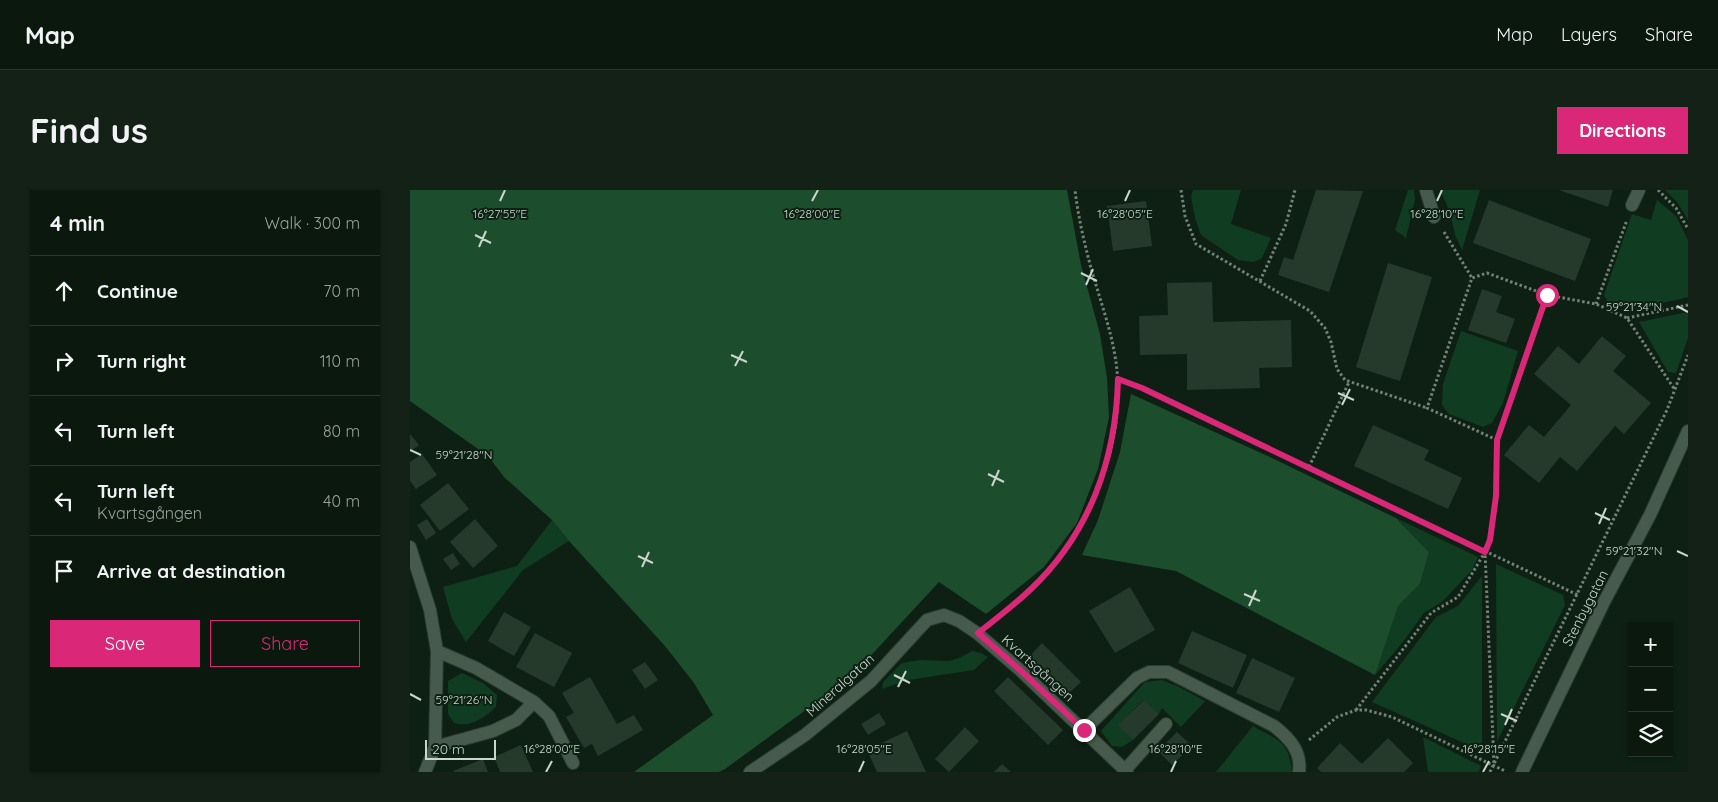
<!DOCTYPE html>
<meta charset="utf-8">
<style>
body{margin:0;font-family:Quicksand,sans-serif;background:#132117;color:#f1f3f6}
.controls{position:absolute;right:15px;bottom:15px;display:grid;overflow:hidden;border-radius:0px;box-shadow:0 1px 4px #0004}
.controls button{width:45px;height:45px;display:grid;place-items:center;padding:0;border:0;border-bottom:1px solid #2a372e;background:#0a180e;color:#f1f3f6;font:25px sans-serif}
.scale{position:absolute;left:15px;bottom:12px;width:71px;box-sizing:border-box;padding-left:5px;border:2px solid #cad6cd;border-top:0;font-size:14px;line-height:18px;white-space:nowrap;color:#cad6cd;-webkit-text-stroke:4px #0d2013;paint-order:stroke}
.stop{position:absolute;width:15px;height:15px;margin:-11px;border:4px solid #db2777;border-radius:50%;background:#fff}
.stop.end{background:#db2777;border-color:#fff;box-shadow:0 1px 5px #0008}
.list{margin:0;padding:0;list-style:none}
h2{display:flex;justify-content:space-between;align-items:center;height:65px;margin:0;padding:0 20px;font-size:21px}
h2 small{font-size:16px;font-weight:400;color:#99a09e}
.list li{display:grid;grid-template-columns:32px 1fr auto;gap:15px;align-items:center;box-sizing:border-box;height:70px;padding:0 20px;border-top:1px solid #2a372e}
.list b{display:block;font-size:19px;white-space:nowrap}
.list p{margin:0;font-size:16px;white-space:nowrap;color:#99a09e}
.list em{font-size:16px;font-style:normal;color:#99a09e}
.actions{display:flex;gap:10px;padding:15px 20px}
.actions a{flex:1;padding:11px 0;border:1px solid #db2777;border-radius:0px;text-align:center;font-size:18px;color:#db2777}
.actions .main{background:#db2777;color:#fff}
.icon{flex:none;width:28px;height:28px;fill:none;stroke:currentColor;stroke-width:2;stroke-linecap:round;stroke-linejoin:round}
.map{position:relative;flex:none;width:1278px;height:582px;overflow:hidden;border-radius:0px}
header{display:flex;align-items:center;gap:30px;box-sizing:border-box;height:70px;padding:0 25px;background:#0a180e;border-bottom:1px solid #2a372e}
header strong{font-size:24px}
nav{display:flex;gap:28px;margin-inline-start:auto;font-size:18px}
.intro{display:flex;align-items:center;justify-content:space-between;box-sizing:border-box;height:120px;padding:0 30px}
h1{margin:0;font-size:35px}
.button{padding:12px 22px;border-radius:0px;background:#db2777;color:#fff;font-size:18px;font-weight:700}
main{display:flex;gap:30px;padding:0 30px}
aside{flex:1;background:#0a180e;border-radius:0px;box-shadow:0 1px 4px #0004}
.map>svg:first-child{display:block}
.green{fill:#103c21}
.forest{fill:#1c4e2e}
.building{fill:#263a2b}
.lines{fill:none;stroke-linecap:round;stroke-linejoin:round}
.service-casing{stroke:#2b3d31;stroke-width:14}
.minor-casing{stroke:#2b3d31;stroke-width:14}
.path{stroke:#738277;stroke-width:3;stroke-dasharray:2.5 2.5;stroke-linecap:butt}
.service{stroke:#475b4c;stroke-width:12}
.minor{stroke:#475b4c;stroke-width:12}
.route{stroke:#db2777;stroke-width:6}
.ticks{fill:none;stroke:#cad6cd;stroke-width:2}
.labels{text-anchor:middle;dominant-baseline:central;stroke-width:4;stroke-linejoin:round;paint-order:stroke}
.street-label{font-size:14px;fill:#cad6cd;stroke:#0d2013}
.ticks-label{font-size:12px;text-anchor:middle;fill:#cad6cd;stroke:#0d2013;stroke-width:4;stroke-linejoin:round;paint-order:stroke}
</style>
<header>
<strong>Map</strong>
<nav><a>Map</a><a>Layers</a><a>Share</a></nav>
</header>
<div class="intro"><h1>Find us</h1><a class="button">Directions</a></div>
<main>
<aside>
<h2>4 min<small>Walk · 300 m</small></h2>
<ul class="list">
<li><svg class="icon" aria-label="ahead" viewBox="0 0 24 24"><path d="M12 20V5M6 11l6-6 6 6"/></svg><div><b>Continue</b></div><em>70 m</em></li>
<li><svg class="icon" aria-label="right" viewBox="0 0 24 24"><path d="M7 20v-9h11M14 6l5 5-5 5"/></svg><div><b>Turn right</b></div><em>110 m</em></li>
<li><svg class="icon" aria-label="left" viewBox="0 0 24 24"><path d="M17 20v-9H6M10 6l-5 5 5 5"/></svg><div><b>Turn left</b></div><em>80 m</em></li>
<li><svg class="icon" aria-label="left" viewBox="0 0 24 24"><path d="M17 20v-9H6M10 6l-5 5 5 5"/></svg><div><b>Turn left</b><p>Kvartsgången</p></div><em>40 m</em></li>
<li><svg class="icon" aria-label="arrive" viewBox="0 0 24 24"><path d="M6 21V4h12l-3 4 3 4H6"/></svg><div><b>Arrive at destination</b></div></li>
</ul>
<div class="actions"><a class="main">Save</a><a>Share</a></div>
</aside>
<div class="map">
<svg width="1278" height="582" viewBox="0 0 1278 582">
<rect width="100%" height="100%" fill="#0d2013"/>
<!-- green -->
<path class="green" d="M783 0H831L821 34 861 48 852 68 844 72 828 70 791 45 785 28 781 6Z
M998 0H1004L1005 9 996 48 985 40Z
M1030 0H1070L1052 60 1045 45 1040 22Z
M1255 0H1278V30L1267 12Z
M1247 10 1266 26 1278 50V107C1258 112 1217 122 1198 112L1194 105 1222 24 1241 30Z
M1278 122V148L1266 183 1258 182 1229 132Z
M1051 141 1108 161 1093 213 1082 233 1073 237 1039 224 1032 215 1033 194Z
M986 328 1068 367 1062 380 1033 411 1014 423 993 452 965 485 988 416 1010 394 1019 362Z
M142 330 159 351 113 380 56 452 42 429 33 397 107 376Z
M1086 374 1153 405 1155 415 1087 552Z
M1072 386V561L962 512 1026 427 1048 416Z
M562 461 571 463 578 467 564 480 498 490 472 499 473 492 492 473 510 470 539 471 549 468Z
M52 483 73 493 87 505 86 517C74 528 60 538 44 533L38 524V491Z
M752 490 769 497 795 511 771 537 752 518 749 524 733 510 709 535 723 550 712 557 702 556 691 541 735 492Z
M843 536C868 551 879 550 882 582H806Z
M1013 547 1071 576 1069 582H1018Z"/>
<!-- forest -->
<path class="forest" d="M0 0H657L671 75 690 144 697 188 699 227 688 279 667 333 634 377 576 424 529 392 441 487 315 579 309 582H224L303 525 284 493 255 456 159 351 142 330 94 287 78 266 0 211Z
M721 204 864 269 986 328 1019 362 1010 394 988 416 965 485 766 381 672 365 688 330 710 262Z"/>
<!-- building -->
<path class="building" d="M906 0 953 1 919 102 868 85 874 67 883 70Z
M1149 0H1203L1198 17Z
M1079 10 1181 49 1165 91 1063 53Z
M736 11 742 56 703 61 697 16Z
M978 73 1022 87 990 191 946 177Z
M802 92 803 132 881 130 882 177 849 178 850 198 777 200V164L730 165 729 126 758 125 757 93Z
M1072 99 1092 106 1086 122 1105 129 1096 153 1058 140Z
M1192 146 1216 166 1203 181 1241 213 1214 244 1205 236 1167 281 1150 267 1129 293 1094 265 1119 235 1134 247 1161 215 1124 184 1148 156 1169 174Z
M963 235 1019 260 1014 270 1052 288 1038 319 944 276Z
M0 244 9 255 0 262Z
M12 264 27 285 6 299 0 291V272Z
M38 293 59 319 30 341 10 315Z
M17 329 26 343 16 350 7 335Z
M65 329 88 356 63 378 40 352Z
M43 363 50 374 41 380 33 369Z
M720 397 745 440 705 463 679 421Z
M94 422 121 437 104 466 78 451Z
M782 441 837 465 823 498 768 473Z
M125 443 162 463 144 497 106 477Z
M632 453 671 492 656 506 617 469Z
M842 468 885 488 869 522 826 503Z
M235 472 248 490 235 499 222 480Z
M180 487 207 534 224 525 233 540 188 566 182 554 174 558 156 527 164 523 152 503Z
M598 487 653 540 638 555 584 501Z
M734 510 749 524 723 550 708 535Z
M469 523 476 534 458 545 451 534Z
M555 537 569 551 539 582 525 569Z
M497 541 516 582H467L457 560Z
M767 542 782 556 762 575 748 561Z
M978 548 1003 573 994 582H911L907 578 930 553 952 574Z
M111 555 123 582H90L84 567Z
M73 569 78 582H44L43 581Z
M592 574 601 582H584Z"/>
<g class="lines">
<defs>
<path id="service" d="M1222 15 1229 0
M674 540 727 488 739 482H758L864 536C879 548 892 561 889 582
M715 580 756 534"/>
<path id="minor" d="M1016 0 1024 27
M0 357 20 420 27 461 25 557 15 582
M27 461 66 478 124 512 139 526 163 573
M25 557 83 541 106 530 124 512
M340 582 395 545 461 491 517 430 534 425 549 431 567 443 610 480 717 582
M1112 582 1194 412 1240 325 1278 241"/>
</defs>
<!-- service casing -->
<use href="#service" class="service-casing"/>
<!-- minor casing -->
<use href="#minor" class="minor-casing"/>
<!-- path -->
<path class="path" d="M771 0 775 26 786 54 900 121 915 138 921 152 927 179 935 190 1017 218
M1248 0 1266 18 1278 39
M1034 42 1062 88
M850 91 876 34 885 0
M1186 114 1217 30
M1217 128 1278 115
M708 189 732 199 1168 405
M1087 250 1017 218 1062 88 1077 83 1137 105 1186 114 1217 128 1265 200
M899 277 939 192
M1075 362 1080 350 1086 307 1087 250 1137 105
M582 432C603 416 623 399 640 378 688 321 718 241 705 166 700 136 689 107 681 78 674 52 668 26 665 0
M946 520 1021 423 1048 407 1075 362 1084 574
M899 550 927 527 946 520H956L982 527 1095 581
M1080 582 1257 220 1278 165"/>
<!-- service -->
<use href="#service" class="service"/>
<!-- minor -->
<use href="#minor" class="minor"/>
</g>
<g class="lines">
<!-- route -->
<path class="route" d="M674 540 610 480 568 443C586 429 604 415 621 399 680 343 706 269 708 189L732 198 1075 362 1080 350 1086 306 1087 250 1137 105"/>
</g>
<!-- ticks -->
<path class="ticks" d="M90 11 95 0M402 11 408 0M715 11 720 0M1027 11 1032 0M65 45 81 53M69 57 76 41M671 83 687 91M676 95 683 79M1267 116 1278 122M321 165 337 172M325 176 333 161M928 203 944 210M932 215 940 199M0 260 11 265M578 284 594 292M582 296 589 280M1185 323 1200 330M1189 334 1196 318M1267 361 1278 366M228 366 243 373M232 377 239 362M834 404 850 411M839 416 846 400M484 485 500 493M488 497 496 481M0 504 11 510M1091 524 1107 531M1095 535 1102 519M136 582 142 571M449 582 454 571M761 582 766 571M1073 582 1079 571"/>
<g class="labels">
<!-- street labels -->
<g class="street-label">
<text transform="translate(1175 418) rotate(-63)">Stenbygatan</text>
<text transform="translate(628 478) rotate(42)">Kvartsgången</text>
<text transform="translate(430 495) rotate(-42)">Mineralgatan</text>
</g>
</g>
<g class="ticks-label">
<text x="90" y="28">16°27'55"E</text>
<text x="402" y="28">16°28'00"E</text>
<text x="715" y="28">16°28'05"E</text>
<text x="1027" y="28">16°28'10"E</text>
<text x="1224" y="121">59°21'34"N</text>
<text x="54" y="269">59°21'28"N</text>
<text x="1224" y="365">59°21'32"N</text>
<text x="54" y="514">59°21'26"N</text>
<text x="142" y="563">16°28'00"E</text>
<text x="454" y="563">16°28'05"E</text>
<text x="766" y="563">16°28'10"E</text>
<text x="1079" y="563">16°28'15"E</text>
</g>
</svg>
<div class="controls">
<button>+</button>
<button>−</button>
<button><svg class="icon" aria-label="layers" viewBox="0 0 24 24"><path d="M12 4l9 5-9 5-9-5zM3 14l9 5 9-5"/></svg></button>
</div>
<div class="scale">20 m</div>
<div class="stop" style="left:1137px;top:105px"></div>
<div class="stop end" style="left:674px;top:540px"></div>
</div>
</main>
